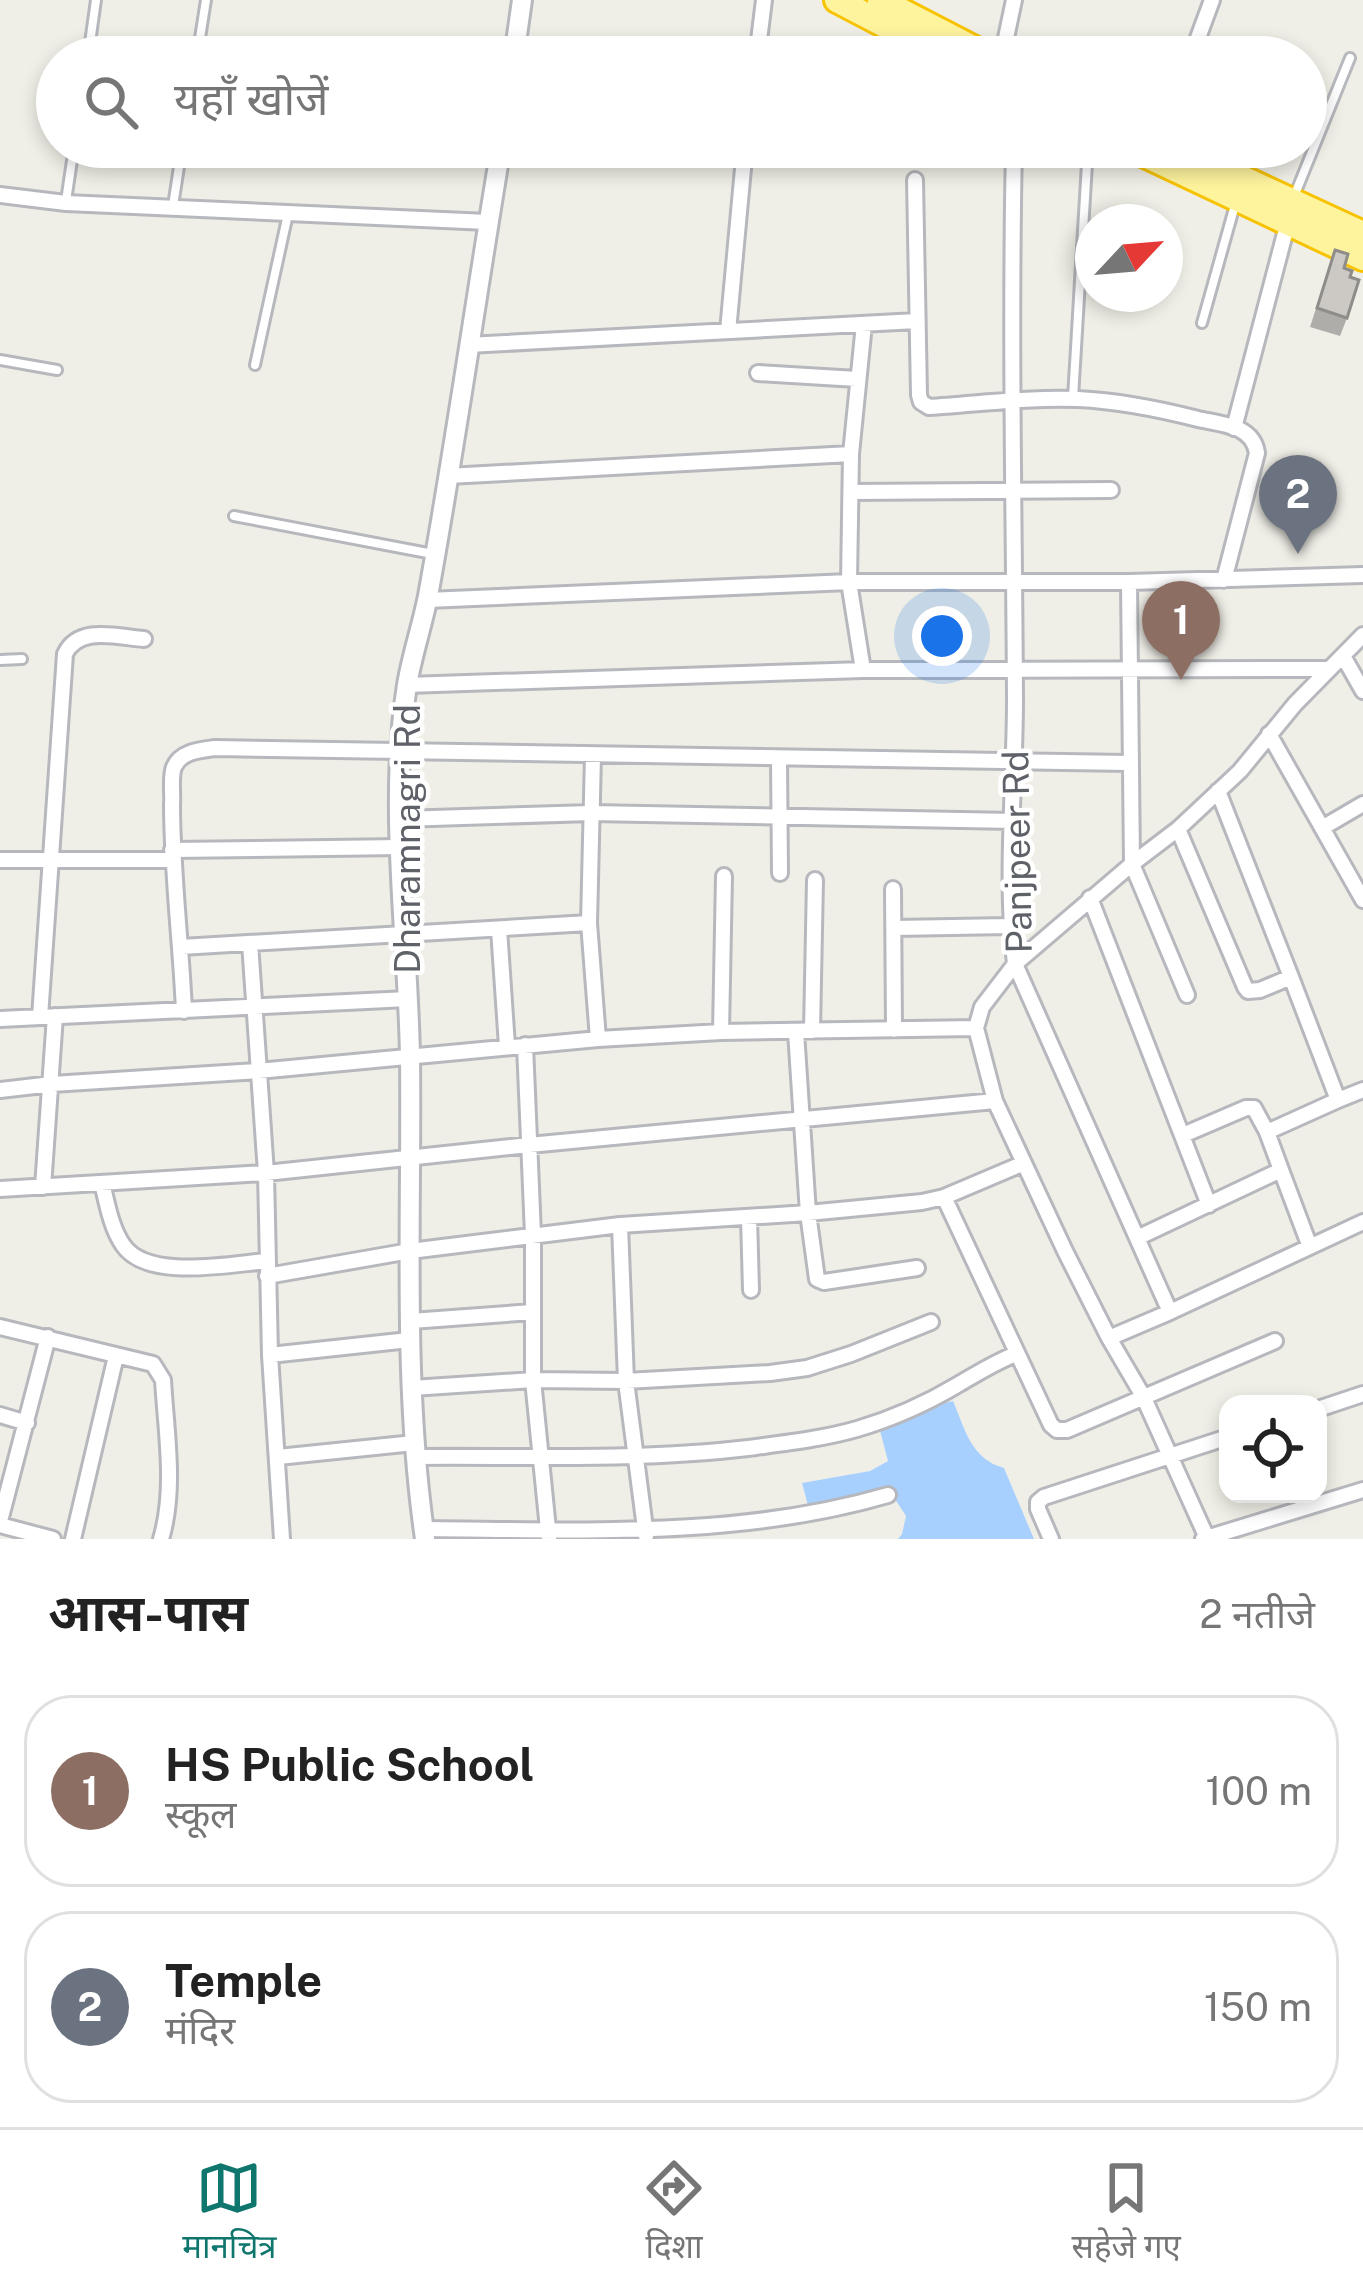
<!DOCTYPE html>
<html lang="hi">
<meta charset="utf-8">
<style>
body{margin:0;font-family:"Public Sans","Noto Sans Devanagari",sans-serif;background:#f2f2f2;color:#222}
.controls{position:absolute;right:36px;bottom:36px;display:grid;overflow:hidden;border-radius:24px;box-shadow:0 6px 18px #0003}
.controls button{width:108px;height:108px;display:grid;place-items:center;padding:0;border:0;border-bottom:3px solid #e0e0e0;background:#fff;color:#222;font:60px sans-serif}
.compass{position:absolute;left:1075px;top:204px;width:108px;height:108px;border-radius:50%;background:#fff;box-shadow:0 6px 18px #0003;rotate:64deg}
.you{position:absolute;left:942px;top:636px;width:42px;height:42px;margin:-30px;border:9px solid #fff;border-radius:50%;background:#1a73e8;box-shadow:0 0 0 18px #1a73e833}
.badge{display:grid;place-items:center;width:78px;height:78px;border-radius:50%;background:#0f766e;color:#fff;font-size:39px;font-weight:700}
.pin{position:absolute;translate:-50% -99px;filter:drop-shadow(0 3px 6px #0008)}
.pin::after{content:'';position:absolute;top:63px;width:42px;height:36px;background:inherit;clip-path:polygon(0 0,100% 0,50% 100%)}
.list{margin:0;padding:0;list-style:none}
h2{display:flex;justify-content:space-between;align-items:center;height:156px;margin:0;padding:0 48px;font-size:51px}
h2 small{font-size:39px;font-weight:400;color:#767676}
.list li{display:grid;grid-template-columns:78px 1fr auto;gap:36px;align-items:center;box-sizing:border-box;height:192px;margin:0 24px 24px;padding:0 24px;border:3px solid #e0e0e0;border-radius:48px}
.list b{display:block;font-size:45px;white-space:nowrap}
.list p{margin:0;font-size:39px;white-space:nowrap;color:#767676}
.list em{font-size:39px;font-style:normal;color:#767676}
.icon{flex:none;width:66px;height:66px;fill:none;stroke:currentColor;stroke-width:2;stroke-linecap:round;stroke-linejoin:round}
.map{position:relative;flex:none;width:1363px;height:1539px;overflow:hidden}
.search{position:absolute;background:#fff;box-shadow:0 6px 18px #0003;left:36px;right:36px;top:36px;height:132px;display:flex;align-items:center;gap:30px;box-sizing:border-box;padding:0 42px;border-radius:66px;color:#767676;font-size:45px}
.sheet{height:588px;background:#fff}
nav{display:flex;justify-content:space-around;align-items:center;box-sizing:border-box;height:168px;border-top:3px solid #e0e0e0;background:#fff;font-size:33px;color:#767676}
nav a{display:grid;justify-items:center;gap:6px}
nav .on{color:#0f766e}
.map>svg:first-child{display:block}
.water{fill:#a8d0ff}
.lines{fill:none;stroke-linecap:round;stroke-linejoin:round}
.service-casing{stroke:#b7b8bd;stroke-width:14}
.minor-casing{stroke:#b7b8bd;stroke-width:20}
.tertiary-casing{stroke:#b7b8bd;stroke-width:24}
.trunk-casing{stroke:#f7c300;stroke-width:30}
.service{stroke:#fff;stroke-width:8}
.minor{stroke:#fff;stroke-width:14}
.tertiary{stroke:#fff;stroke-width:18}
.trunk{stroke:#fef49e;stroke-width:24}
.wall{fill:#afada9}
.building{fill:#ccc9c4;stroke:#8f8d89;stroke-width:3}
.labels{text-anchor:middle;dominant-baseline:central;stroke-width:9;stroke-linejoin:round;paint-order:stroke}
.street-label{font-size:36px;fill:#5e6167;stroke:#fff}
</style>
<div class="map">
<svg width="1363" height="1539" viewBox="0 0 1363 1539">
<rect width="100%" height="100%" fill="#f0efe7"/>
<!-- water -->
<path class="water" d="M953 1401C965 1429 971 1459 1004 1468L1034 1539H898L902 1534 906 1516 889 1490 809 1509 802 1483 870 1471 888 1461 878 1423 908 1411Z"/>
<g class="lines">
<defs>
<path id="service" d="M88 57 96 0
M197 57 206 0
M1293 199 1350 58
M66 201 74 147
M173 206 182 147
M1202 323 1235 205
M0 360 57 370
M255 365 288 214
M1073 398 1088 147
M234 516 433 554
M0 660 22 659"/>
<path id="minor" d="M757 57 764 0
M1002 57 1014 0
M1191 57 1212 0
M694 147H700
M1014 147C1010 330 1014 514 1015 698 1015 785 1005 877 1015 964L1170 1312 1363 1222
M915 180 919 395 921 402 929 407C978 404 1029 397 1078 399 1118 401 1159 409 1198 419 1221 424 1253 425 1257 453L1224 580
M0 195 66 203 488 222
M728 331 745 147
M468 345 917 321
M758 373 857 379
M1234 428 1288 222
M448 476 851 454
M851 492 1111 490
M1129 582 1132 864 1187 995
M427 600 849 582H1129L1363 575
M1343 656 1363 691
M863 670 849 582 851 454 864 324
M407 685 863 670 1328 669
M1269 734 1363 900
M593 755 589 923 598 1039
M779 759 780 873
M1218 791 1291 977
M401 819 591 813 1014 821
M1322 828 1363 804
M1178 829 1245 987 1248 991 1260 990 1291 977 1338 1100 1363 1090
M172 850 402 847
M0 860H173
M893 889 894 1030
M1090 898 1209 1205
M894 928 1010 926
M499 929 507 1046
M250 943 266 1173 270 1355 282 1539
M181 947 589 923
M184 1011C181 942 172 874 172 804 173 793 170 777 174 767 181 751 201 750 215 748L1129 763
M40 1017 65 654C79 625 117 637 144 639
M0 1019 408 999
M812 1031 815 880
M721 1032 724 876
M796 1032 808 1213 817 1279 824 1282 917 1268
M525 1045 533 1235V1380L549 1539
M0 1090 52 1084 258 1071 598 1039 721 1032 976 1028
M1267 1132 1338 1100
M1281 1170 1310 1247
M102 1183C107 1203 111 1228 123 1245 147 1281 230 1264 267 1261
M43 1187 55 1016
M0 1189 266 1173 529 1145 995 1101
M944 1197 1051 1425 1057 1430H1067L1275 1341
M749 1217 751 1290
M620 1225 626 1381 646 1536
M1137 1238 1281 1170 1267 1132 1254 1108H1246L1183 1135
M267 1276 410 1251 620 1225 808 1213 922 1202 944 1197 1024 1163
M411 1321 533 1312
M0 1327 153 1364 163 1380C166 1432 176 1489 161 1539
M1109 1338 1170 1312
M270 1355 409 1340
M412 1388 533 1380 626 1381 770 1373 807 1368 851 1354 931 1322
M1318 1409 1363 1394
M0 1415 27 1423
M278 1457 414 1443
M415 1457C526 1456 638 1461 748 1448 785 1443 822 1439 857 1429 891 1419 929 1402 959 1384 978 1373 995 1362 1016 1354
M0 1521 48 1337
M0 1525 53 1539
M423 1529C578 1530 737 1539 888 1495
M1207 1538 1143 1396 1109 1338 1065 1251 995 1101 976 1028 982 1007 1015 964 1132 864 1178 829 1240 771 1295 704 1363 635
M73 1539 116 1356
M1051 1539 1038 1509V1502L1044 1497 1228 1437
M1203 1539 1363 1490"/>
<path id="tertiary" d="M514 57 522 0
M425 1539C402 1380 412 1218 410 1057 408 935 388 806 407 685 412 655 422 626 428 596 455 447 476 297 501 147"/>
<path id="trunk" d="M837 0 946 57
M880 0 990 57
M1128 147 1363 258
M1175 147 1363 234"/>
</defs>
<!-- service casing -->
<use href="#service" class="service-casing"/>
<!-- minor casing -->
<use href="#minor" class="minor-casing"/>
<!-- tertiary casing -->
<use href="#tertiary" class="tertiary-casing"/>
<!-- trunk casing -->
<use href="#trunk" class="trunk-casing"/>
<!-- service -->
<use href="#service" class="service"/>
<!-- minor -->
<use href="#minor" class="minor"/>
<!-- tertiary -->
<use href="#tertiary" class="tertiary"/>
<!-- trunk -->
<use href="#trunk" class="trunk"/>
</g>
<!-- wall -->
<path class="wall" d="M1335 250 1350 277 1347 318 1340 336 1310 327Z"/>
<!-- building -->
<path class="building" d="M1335 250 1348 254 1344 268 1352 271 1350 277 1359 280 1347 318 1317 308Z"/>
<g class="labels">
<!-- street labels -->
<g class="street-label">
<text transform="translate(407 839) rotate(-90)">Dharamnagri Rd</text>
<text transform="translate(1017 852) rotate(-91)">Panjpeer Rd</text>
</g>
</g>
</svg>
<div class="controls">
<button><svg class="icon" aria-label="locate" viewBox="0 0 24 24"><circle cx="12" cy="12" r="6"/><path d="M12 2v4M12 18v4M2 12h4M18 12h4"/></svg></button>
</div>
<svg class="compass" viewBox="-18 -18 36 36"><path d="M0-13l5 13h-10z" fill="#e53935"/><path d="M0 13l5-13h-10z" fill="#767676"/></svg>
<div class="you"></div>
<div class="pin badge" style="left:1181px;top:680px;background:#8d6e63">1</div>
<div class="pin badge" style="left:1298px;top:554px;background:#6b7280">2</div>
<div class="search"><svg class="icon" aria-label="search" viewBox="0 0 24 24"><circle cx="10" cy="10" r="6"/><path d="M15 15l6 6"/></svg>यहाँ खोजें</div>
</div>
<section class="sheet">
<h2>आस-पास<small>2 नतीजे</small></h2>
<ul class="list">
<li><span class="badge" style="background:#8d6e63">1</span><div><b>HS Public School</b><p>स्कूल</p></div><em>100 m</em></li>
<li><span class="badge" style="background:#6b7280">2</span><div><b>Temple</b><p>मंदिर</p></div><em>150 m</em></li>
</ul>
</section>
<nav>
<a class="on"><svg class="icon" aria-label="map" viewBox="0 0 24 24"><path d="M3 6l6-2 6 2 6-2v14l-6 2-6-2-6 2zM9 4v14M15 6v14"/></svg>मानचित्र</a>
<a><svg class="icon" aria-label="directions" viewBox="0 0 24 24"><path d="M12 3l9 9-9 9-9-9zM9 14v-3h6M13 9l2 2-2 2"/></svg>दिशा</a>
<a><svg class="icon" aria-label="saved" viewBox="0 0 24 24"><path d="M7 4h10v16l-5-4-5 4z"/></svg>सहेजे गए</a>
</nav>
